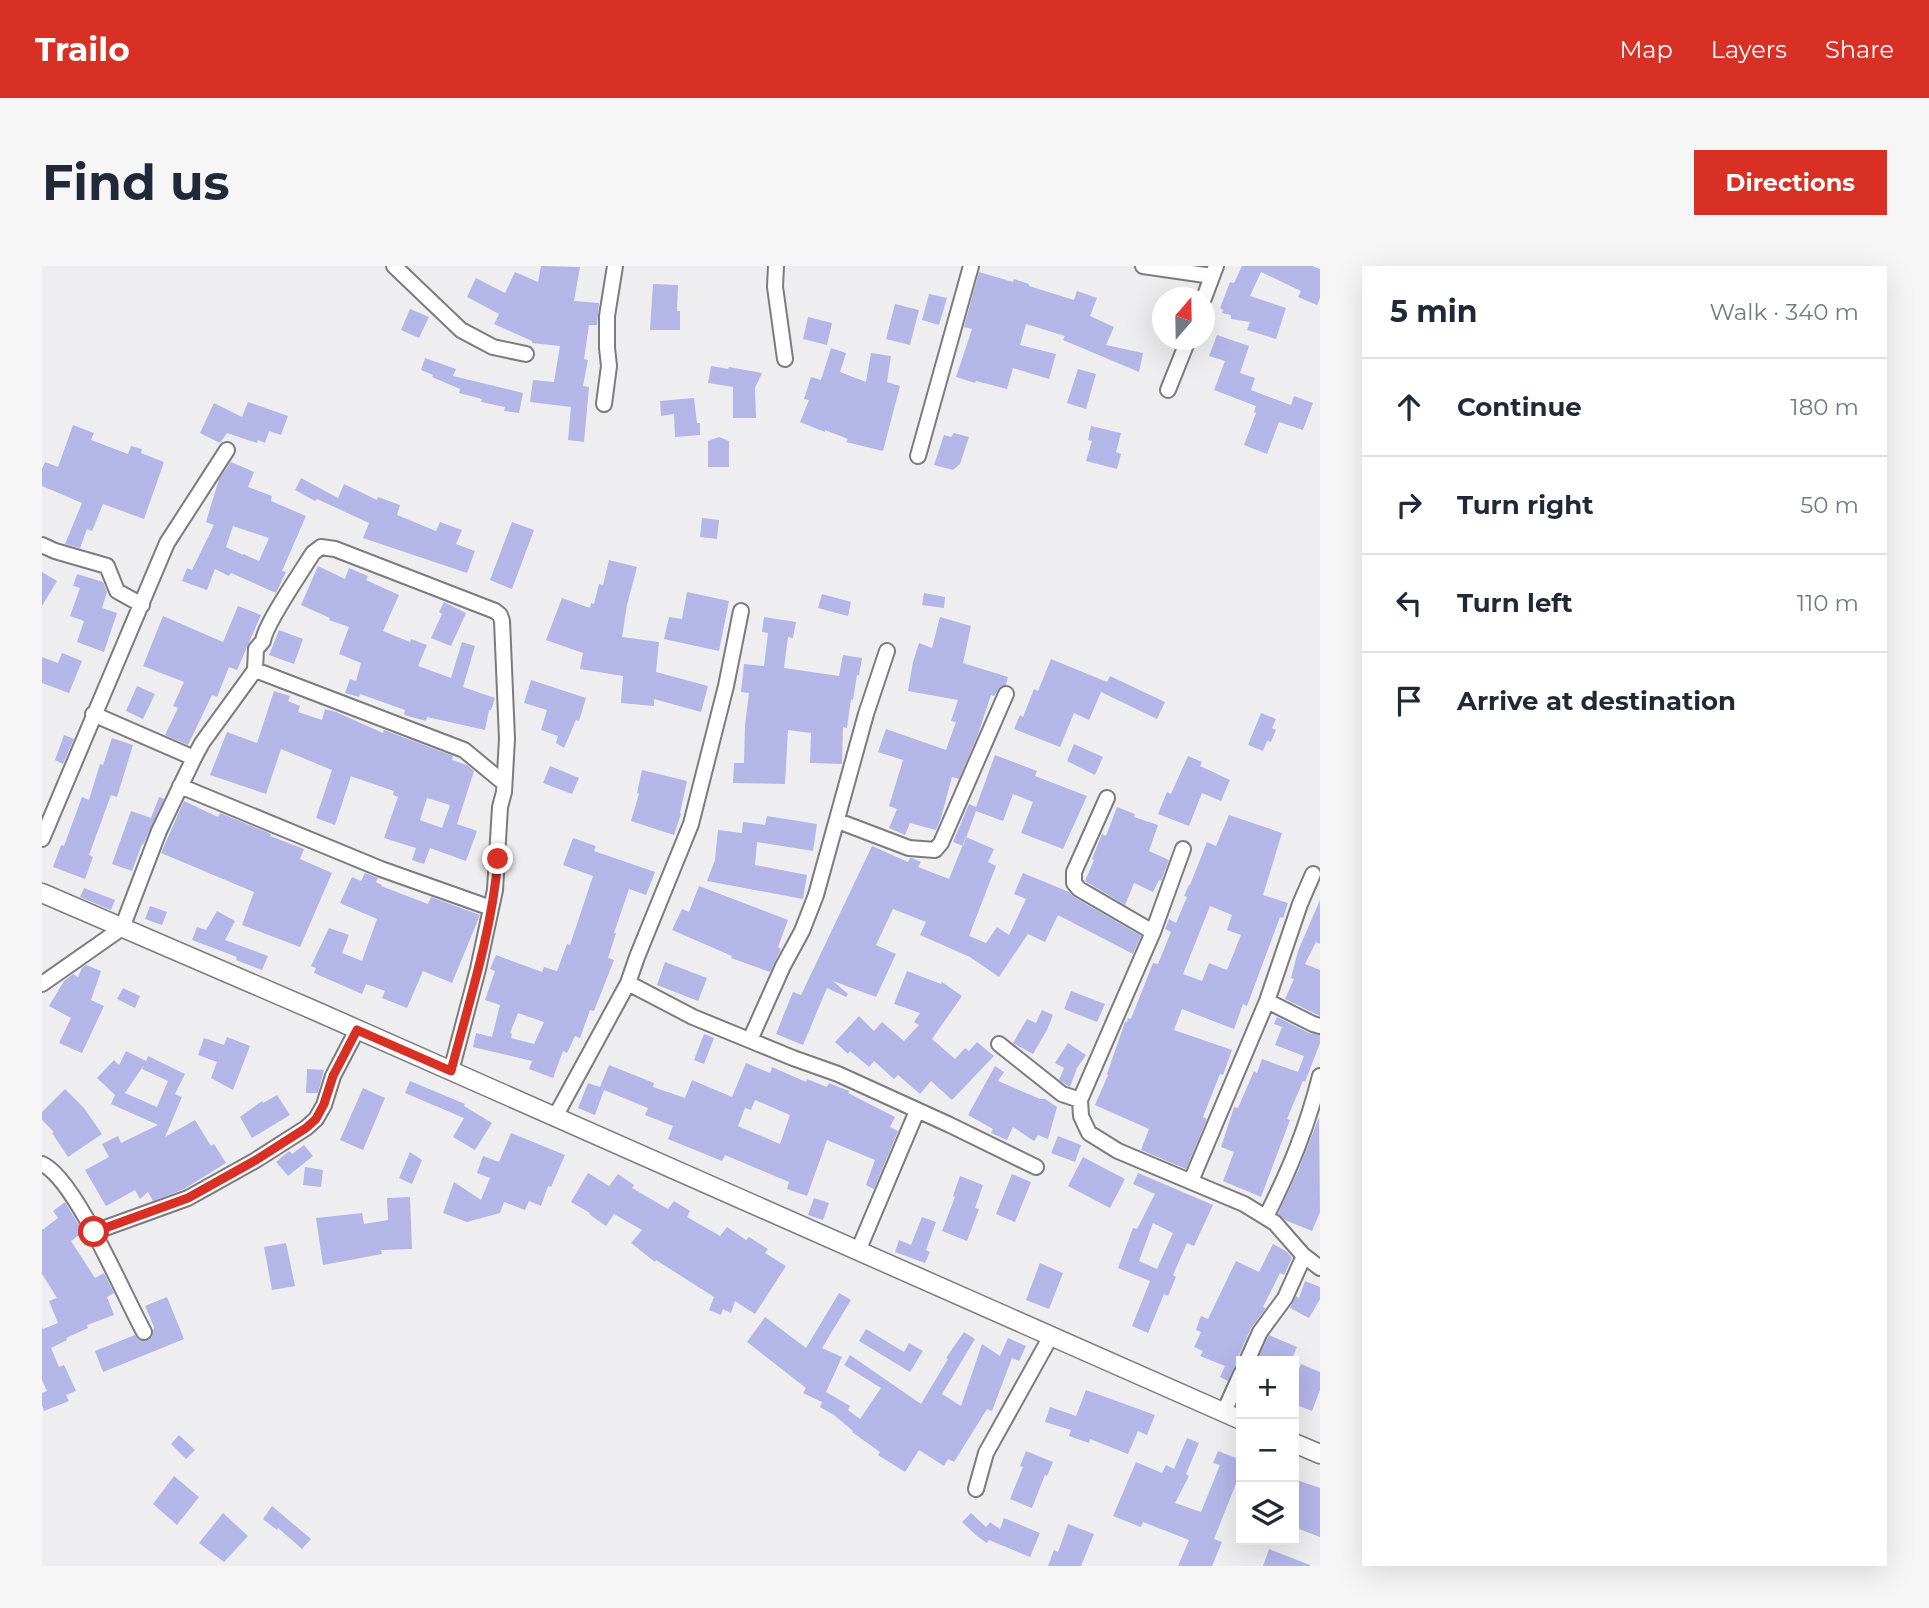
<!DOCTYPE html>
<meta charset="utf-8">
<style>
body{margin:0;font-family:Montserrat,sans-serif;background:#f6f6f7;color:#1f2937}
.controls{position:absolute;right:21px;bottom:21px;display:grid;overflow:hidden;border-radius:0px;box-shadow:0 7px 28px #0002}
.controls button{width:63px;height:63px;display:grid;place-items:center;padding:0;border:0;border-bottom:2px solid #e0e1e3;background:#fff;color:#1f2937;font:35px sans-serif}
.compass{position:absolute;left:1110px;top:21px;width:63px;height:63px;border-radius:50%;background:#fff;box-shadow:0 7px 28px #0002;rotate:20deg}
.stop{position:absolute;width:21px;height:21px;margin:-16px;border:5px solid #d93025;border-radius:50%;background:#fff}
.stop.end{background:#d93025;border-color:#fff;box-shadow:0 2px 7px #0008}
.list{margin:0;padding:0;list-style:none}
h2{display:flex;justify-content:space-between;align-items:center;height:91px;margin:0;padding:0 28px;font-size:30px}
h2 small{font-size:23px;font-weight:400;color:#747a83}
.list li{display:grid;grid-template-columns:46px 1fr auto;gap:21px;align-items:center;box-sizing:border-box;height:98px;padding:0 28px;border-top:2px solid #e0e1e3}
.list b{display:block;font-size:26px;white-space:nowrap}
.list em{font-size:23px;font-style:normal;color:#747a83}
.icon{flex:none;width:38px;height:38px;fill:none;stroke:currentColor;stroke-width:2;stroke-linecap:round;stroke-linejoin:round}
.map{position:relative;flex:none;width:1278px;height:1300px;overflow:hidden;border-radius:0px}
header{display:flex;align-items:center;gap:42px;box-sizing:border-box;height:98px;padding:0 35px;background:#d93025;color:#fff}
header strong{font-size:33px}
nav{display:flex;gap:38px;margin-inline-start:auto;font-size:24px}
.intro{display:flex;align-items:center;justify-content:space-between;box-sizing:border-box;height:168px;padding:0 42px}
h1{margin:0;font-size:49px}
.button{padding:18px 32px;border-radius:0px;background:#d93025;color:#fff;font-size:24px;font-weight:700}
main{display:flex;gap:42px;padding:0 42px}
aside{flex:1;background:#fff;border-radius:0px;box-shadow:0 7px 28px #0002}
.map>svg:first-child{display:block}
.building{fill:#b3b6e7;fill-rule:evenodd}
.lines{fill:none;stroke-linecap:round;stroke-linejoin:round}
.minor-casing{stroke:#7c7c7f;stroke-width:18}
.major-casing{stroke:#7c7c7f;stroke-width:21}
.minor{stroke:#fff;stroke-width:14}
.major{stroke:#fff;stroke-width:18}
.route{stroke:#d93025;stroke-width:9}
</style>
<header>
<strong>Trailo</strong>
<nav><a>Map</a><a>Layers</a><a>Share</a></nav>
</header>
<div class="intro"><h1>Find us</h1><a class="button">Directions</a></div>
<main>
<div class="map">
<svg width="1278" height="1300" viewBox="0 0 1278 1300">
<rect width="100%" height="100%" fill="#eeeef1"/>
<!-- building -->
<path class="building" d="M499 0 538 1 532 35 557 37 555 59H547L542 93 546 94 541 120 547 121 542 176 526 174 529 141 488 136 491 114 512 116 518 80 490 77V75L452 58 457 48 425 31 434 12 463 27 473 6 496 16Z
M1200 0H1270L1278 3V32L1275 39 1256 31 1259 25 1219 6 1208 30 1244 42 1234 73 1205 64 1208 56 1189 53V49L1180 47 1181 44 1178 42 1188 16 1192 17Z
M937 6 971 16 972 13 987 18V20L1032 34 1035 25 1055 32 1048 50 1072 61 1064 79 1101 87 1097 106 1021 74 1023 70 984 58 978 79 1014 88 1007 113 971 102 965 123 934 115 933 117 914 111 930 63 922 61Z
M611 18 636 19 635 45H638V64H608Z
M887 28 905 32 897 59 880 54Z
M853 38 877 44 868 79 844 73Z
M368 43 387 51 377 72 359 64Z
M766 51 790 57 785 79 761 73Z
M1175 69 1207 80 1198 107 1213 112 1209 124 1249 139 1252 130 1271 137 1261 164 1237 156 1225 188 1202 179 1214 147 1212 146 1214 140 1172 124 1183 95 1167 90Z
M789 82 804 87 798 106 824 116 829 87 849 90 845 116 858 120 841 185 804 176 806 173 783 164V166L758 156 767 134 762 133 769 111 779 114Z
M383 92 414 103 411 110 481 127 477 147 462 145 463 141 439 136 440 133 417 127 418 123 390 111 391 109 379 104Z
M669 100 686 103 687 101 720 107 713 122 714 152H691V121L666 117Z
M1036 103 1054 108 1044 143 1025 137Z
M652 132 655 157H658V169L633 171 632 148 619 150 618 135Z
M206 136 246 150 239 169 227 165 223 177 216 174 215 177 185 167 178 177 158 167 172 137 200 151Z
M31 159 52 167 49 174 86 188 89 180 100 183 99 187 122 196 102 253 61 238 50 265 45 263 38 282 23 278 40 237 0 220V203L3 196 16 201Z
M1049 160 1079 167 1074 186 1079 188 1075 203 1044 195 1050 175 1046 174Z
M912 167 927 171 918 198 911 204 892 199 902 169 909 171Z
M677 171 687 175V201H666V175Z
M189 196 212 206 206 221 230 230 229 235 264 250 240 305 244 306 234 327 189 307 187 310 173 303 165 324 140 315 145 302 150 304 172 259 164 256 177 213ZM191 260 227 272 217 295 201 288V289L184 281Z
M259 212 296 232 302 218 335 234 336 231 358 239 355 249 394 265 398 256 420 264 414 278 433 285 425 307 321 272 327 257 275 233 273 235 253 224Z
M660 252 677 254 675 273 658 271Z
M470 256 492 264 470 323 448 314Z
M567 294 595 301 585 339 580 371 617 376 614 406 666 420 659 446 612 433V440L579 437 581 410 538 403 541 387 504 374 520 332 548 342 549 337 552 338 557 318 561 319Z
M276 300 303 313 307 302 326 310 324 314 357 329 341 365 368 376 369 373 385 379 376 400 409 412 420 376 433 380 421 421 453 432 449 444H447L443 464 385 451 384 455 362 449 363 444 318 428 317 431 303 427 308 413 314 415 319 397 297 388 307 361 287 354 288 352 259 339Z
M0 306 15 315 0 340Z
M35 308 61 316 65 326 60 342 75 347 62 386 35 376 42 355 28 350 38 322 31 320Z
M645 326 687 335 677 385 622 373 627 351 640 353Z
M882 327 903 331 902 342 880 339Z
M780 328 809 336 806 350 776 342Z
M402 336 424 347 409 380 389 372 400 348 397 346Z
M196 340 219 349 195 404 187 401 175 431 170 429 146 479 123 469 136 442 131 440 142 416 101 400 121 350 181 376Z
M722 351 754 356 751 372 746 371 742 402 797 410 801 389 820 392 817 409H815L811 434 809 433 805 462 801 461 800 498 768 497 769 467 746 464 743 518 691 517 692 497H702L703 459 707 427 699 426 702 398 722 400 726 367 720 366Z
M898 351 929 360 921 397 966 411 964 419 958 421 952 430 949 429 935 471 917 513 910 511 899 552 894 564 868 557 863 569 847 562 855 543 847 540 861 494 836 486 844 463 904 484 914 456 909 455 916 434 866 425 871 396 877 377 890 382Z
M237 364 261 373 252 398 227 389Z
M20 387 40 395 27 427 0 417V391L16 397Z
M1009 393 1065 416 1068 410 1123 436 1115 453 1059 426 1047 454 1032 447 1018 481 972 463 978 449 981 451 992 423 996 425Z
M489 414 544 432 537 455 534 454 522 482 514 477 516 470 499 464 505 444 482 437Z
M95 420 113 428 101 453 84 445Z
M232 425 248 430 246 435 258 440 256 446 280 454 283 443 294 446 341 467 342 464 411 490 410 494 425 499 432 505 415 558 435 565 424 595 388 582 382 598 370 594 374 582 342 572 356 531 351 529 352 525 311 511 309 510 293 559 274 552 290 504 239 483 224 528 168 509 185 466 215 477ZM385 532 408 539 400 562 378 554Z
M1219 447 1234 453 1230 462 1234 464 1229 476 1225 475 1221 485 1206 479Z
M22 469 32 473 21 498 13 494Z
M70 472 91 479 75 531 69 529 47 589 51 591 43 613 11 601 19 579 22 580 40 531 47 534 58 498 61 499Z
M1032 478 1061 491 1053 509 1025 495Z
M953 489 995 505 993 510 1045 530 1021 583 979 567 991 536 971 528 961 555 934 545 921 580 911 576 927 538 934 541Z
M1146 490 1160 496 1158 500 1188 514 1179 535 1160 527 1147 560 1116 548 1125 526 1129 528Z
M508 500 537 512 530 528 501 517Z
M600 504 645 515 638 547 639 548 632 569 589 555 597 528 595 527Z
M117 531 122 533 101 579 100 578 90 605 70 598 89 545 109 552Z
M142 535 176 551 178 547 229 568 228 570 262 583 258 593 290 607 258 681 200 659 212 626 119 587Z
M1075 541 1093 548 1092 551 1116 559 1107 585 1127 594 1119 615 1117 614 1111 626 1092 617 1083 639 1043 615 1052 594 1050 593 1060 568 1064 570Z
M1187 549 1240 567 1221 629 1246 637 1241 652 1238 651 1205 740 1201 738 1192 763 1140 743 1132 764 1190 784 1181 809 1178 808 1161 851 1165 853 1144 903 1099 884 1107 863 1053 839 1066 809 1065 808 1083 756H1085L1086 752 1089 753 1111 697 1116 698 1129 666 1123 663 1127 653 1134 657 1145 631 1142 630 1147 619H1148L1165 576 1174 580ZM1168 640 1190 649 1185 664 1199 669 1185 704 1167 697 1160 715 1141 708Z
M725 550 775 558 771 585 715 576 713 599 765 609 761 633 665 615 673 594 676 564 700 567 701 556 723 559Z
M924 571 952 583 946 596 954 600 927 670 944 677 955 661 967 669 984 633 972 628 981 607 1027 626 1032 631 1099 670 1091 688 1016 649 1003 676 986 668 957 711 928 691 878 669 884 656 851 643 834 679 854 688 834 731 791 715 806 728 804 731 785 722 761 779 734 768 751 726 759 729 830 580 866 596 868 592H870L879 596 876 601 907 613Z
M531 572 554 580 552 585 613 606 604 629 587 623 572 667H574L566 692 572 694 552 745 548 744 538 772 533 770 525 787 521 785 511 812 487 803 490 795 431 781 434 767 450 771 458 739 443 734 453 705 448 703 454 689 500 706 502 701 515 705 525 678 528 679 551 610 521 599ZM476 747 502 756 492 778 469 772 470 768 468 767Z
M323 607 336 612 334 616 340 619 339 620 386 638 389 631 438 649 410 717 381 705 365 742 340 732 343 725 324 718 320 728 272 707 274 702 269 700 287 662 307 669 300 687 320 695 335 653 298 637 310 611 319 615Z
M657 620 746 654 736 681 739 683 728 706 689 692 690 690 630 664 640 643 647 646Z
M42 622 73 634 69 644 38 631Z
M1278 634V678L1274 676 1263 698 1278 704V750L1243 733 1252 713 1249 712 1256 685Z
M108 640 125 646 120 659 103 653Z
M175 645 193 655 183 674 226 690 220 704 194 694 195 691 150 674 155 661 164 664Z
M623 696 665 712 656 735 615 719Z
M44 699 59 705 49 734 62 740 40 787 17 777 29 752 7 740 22 715 31 708 36 711 40 702Z
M865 705 899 718 900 716 920 730 890 773 913 793 923 782 927 785 935 776 952 790 910 834 889 815 878 828 856 809 852 813 832 795 827 801 808 785 806 788 793 776 817 750 832 765 840 756 862 775 877 759 872 756 878 747 852 738Z
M81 722 98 730 93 742 75 733Z
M1029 725 1063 738 1055 756 1022 743Z
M1000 744 1011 749 1005 764 991 788 971 777 985 753 994 757Z
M1235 751 1267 767 1278 769V777L1263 816 1261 815 1245 853 1248 854 1219 931 1181 915 1192 886 1179 881 1192 841 1196 842 1212 805 1215 807 1220 793 1256 806 1262 790 1233 779 1240 761 1232 758Z
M662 768 672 772 662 798 652 794Z
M185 771 208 780 191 824 169 812 175 796 156 789 162 772 182 779Z
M1026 777 1044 789 1035 802 1028 821 1017 814 1022 802 1013 797Z
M84 785 104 795 106 790 143 808 133 828 140 831 123 871 153 854 169 880 172 878 184 897 142 923 111 935 106 926 98 933 93 924 64 940 43 904 67 891 60 878 76 870 79 877 116 859 69 838 73 829 55 812 72 794 77 799ZM102 799 100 803 126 815 115 841 83 827Z
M704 797 728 807 730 801 764 816 765 813 785 821 787 817 807 825 806 827 853 851 848 861 856 865 832 923 824 919 833 894 785 874 765 930 745 923 747 916 683 889 680 895 626 873 631 860 603 849 606 842 562 824 553 849 536 842 546 817 558 821 567 799 612 817 611 821 643 832 650 814 690 831ZM713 834 748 849 738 878 696 860 703 842 709 844Z
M953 800 962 806 956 815 998 833H1003L1015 841 1006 873 996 869 992 875 971 861 965 874 949 867 951 863 926 849Z
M265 803 282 804 276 827H264Z
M368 815 423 838 422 840 450 857 433 884 411 871 422 852 363 827Z
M321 822 343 832 321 884 298 874Z
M23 823 42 842 60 868 26 891 10 867 12 866 0 854V846Z
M235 829 248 849 210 872 198 851 220 835 221 837Z
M1277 851 1278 946 1270 965 1243 954 1236 948 1257 903Z
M469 867 523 889 509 921 506 920 499 940 487 935 483 944 462 936 458 947 425 956 401 947 412 916 439 934 448 912 435 907 441 890 457 896Z
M1016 870 1039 879 1033 896 1009 887Z
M262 879 271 890 246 910 234 896 247 885 250 888Z
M368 886 380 894 370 918 357 912Z
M1041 891 1083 913 1068 942 1026 920Z
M263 901 281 904 279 921 261 919Z
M546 907 567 920 576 908 592 919 590 922 626 943 632 935 648 945 645 951 678 970 685 961 704 974 707 971 726 983 723 987 744 1000 713 1048 693 1035 689 1047 681 1043 679 1049 667 1044 672 1031 614 994 613 996 589 977 600 964 572 948 564 960 547 948 548 947 529 936Z
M1096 907 1171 939 1152 980 1145 977 1131 1009 1134 1011 1126 1030 1122 1028 1106 1067 1090 1060 1108 1015 1076 1002 1091 962 1095 963 1113 928 1091 918ZM1111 957 1131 967 1115 1003 1097 995Z
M970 908 989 916 973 956 954 948Z
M918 910 941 919 933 942 937 943 925 975 900 965 913 931 911 930Z
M368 931 370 983 339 984 340 988 281 999 274 952 320 947 322 958 346 954 345 932Z
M772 932 787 937 781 954 766 949Z
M23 936 41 966 29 975 53 1012 62 1007 72 1027 65 1031 72 1049 45 1059 46 1062 24 1072 25 1074 9 1082 17 1101 22 1099 34 1125 24 1129 27 1135 2 1145 0 1139V1127L5 1125 0 1114V1061L1 1063 16 1057 7 1035 15 1032 0 1008V964L16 952 11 945Z
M880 951 894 956 884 984 888 986 883 997 853 986 857 974 869 979Z
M244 977 253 1020 230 1024 222 981Z
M1231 978 1244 985 1250 992 1242 1009 1238 1007 1221 1041 1224 1042 1209 1062 1196 1091V1099L1191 1103 1186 1115 1178 1111 1183 1100 1158 1090 1161 1085 1152 1081 1159 1066 1154 1064 1159 1050 1166 1053 1194 995 1217 1006Z
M998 997 1021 1007 1007 1043 984 1034Z
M1263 1015 1278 1021V1033L1267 1052 1248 1042 1254 1030 1257 1032Z
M797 1027 809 1034 780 1082 800 1091 784 1126 808 1140 806 1144 818 1153 839 1122 802 1099 808 1089 879 1138 906 1093 904 1092 922 1066 933 1073 900 1128 919 1140 940 1078 958 1090 966 1072 984 1080 977 1095 970 1092 950 1145 945 1143 912 1196 906 1193 902 1200 877 1184 863 1206 836 1189 838 1186 810 1166 811 1165 792 1149 778 1141 780 1136 761 1127 764 1122 705 1076 723 1051 764 1082Z
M125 1031 142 1073 61 1106 53 1085 93 1069 97 1074H107L110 1071 112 1061 103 1040Z
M824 1063 862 1086 867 1077 881 1085 868 1106 817 1075Z
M1227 1069 1255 1081 1249 1095H1215Z
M1259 1098 1278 1106V1124L1270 1145 1252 1138V1115Z
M1044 1124 1113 1149 1105 1169 1096 1165 1086 1188 1048 1173 1047 1177 1027 1170 1029 1164 1003 1156 1008 1141 1034 1150Z
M137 1169 153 1184 144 1193 129 1178Z
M1145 1172 1157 1177 1144 1208 1147 1210 1133 1237 1159 1246 1178 1199 1171 1197 1176 1185 1199 1194V1205L1172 1273 1180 1276 1170 1300H1136L1147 1274 1101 1256 1099 1261 1071 1250 1094 1196 1120 1207 1124 1199 1132 1203Z
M984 1185 1011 1196 1005 1210 1003 1209 990 1242 968 1233 981 1201 978 1200Z
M132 1210 157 1231 135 1259 111 1238Z
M1252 1213 1278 1222V1271L1252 1261Z
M230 1240 269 1273 260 1283 236 1262 235 1264 221 1253Z
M181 1247 206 1270 182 1296 157 1277Z
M929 1247 944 1261 948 1256 958 1263 962 1252 998 1267 988 1291 947 1274 945 1277 935 1270 920 1256Z
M1026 1258 1052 1268 1039 1300H1006L1012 1284 1016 1286Z
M1227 1283 1268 1299V1300H1221Z"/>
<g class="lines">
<defs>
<path id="minor" d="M352 0 419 64 451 81 484 88
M734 0 733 21 743 93
M1101 0 1170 10
M1162 32 1174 0
M1126 124 1146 74
M562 138 567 100 565 82V50L573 0
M876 190 929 0
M0 279 13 285 65 300 75 325 100 339
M213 404 422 484 462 517
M51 448 152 492
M138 520 339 603 449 642
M1065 532 1032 606V617L1037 623 1111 666
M796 555 867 582 893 584 899 577 964 428
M0 573 125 277 185 184
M1141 583 1111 666 1038 834 1039 850 1047 867 1076 885 1202 938 1233 957 1261 989 1278 1002
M586 717 651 751 751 792 796 808 908 859 994 901
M0 718 80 662 117 565 152 492 160 477 213 404 214 383 221 375C223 358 260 305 271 287L279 281 293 283 453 345 458 349 460 355 465 473 462 526 458 541 453 624 436 703 409 805
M1225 735 1271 758 1278 760
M708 774 741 700 760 665 774 629 824 448 845 385
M957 778 1020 828 1038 834
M513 851 586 717 595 691 649 558 684 420 699 345
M0 898C33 912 82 1030 102 1066
M1149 915 1225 735 1258 638 1271 608
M1224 951C1248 903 1265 862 1278 810
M52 966 146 932 214 894 264 862 274 853 282 839 291 810 315 764
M816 985 875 845
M1205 1095 1218 1066 1243 1032 1262 990
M1182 1146 1199 1108
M934 1223 944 1187 1009 1070"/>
<path id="major" d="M0 627 276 746 1199 1154
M1252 1177 1278 1188"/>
</defs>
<!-- minor casing -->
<use href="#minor" class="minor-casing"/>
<!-- major casing -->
<use href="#major" class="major-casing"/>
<!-- minor -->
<use href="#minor" class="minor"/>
<!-- major -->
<use href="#major" class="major"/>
</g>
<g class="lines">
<!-- route -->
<path class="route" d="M52 966 146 932 214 894 264 862 274 853 282 838 291 810 315 764 409 805C427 736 450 665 456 593"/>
</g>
</svg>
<div class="controls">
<button>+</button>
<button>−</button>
<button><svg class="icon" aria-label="layers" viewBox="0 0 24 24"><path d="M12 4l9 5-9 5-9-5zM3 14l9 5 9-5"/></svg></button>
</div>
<svg class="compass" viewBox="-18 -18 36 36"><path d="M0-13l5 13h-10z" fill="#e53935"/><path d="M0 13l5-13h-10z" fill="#747a83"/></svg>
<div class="stop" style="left:52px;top:966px"></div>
<div class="stop end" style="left:456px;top:593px"></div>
</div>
<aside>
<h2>5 min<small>Walk · 340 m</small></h2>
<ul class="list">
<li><svg class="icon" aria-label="ahead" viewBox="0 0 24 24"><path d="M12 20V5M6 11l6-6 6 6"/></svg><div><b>Continue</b></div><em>180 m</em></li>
<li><svg class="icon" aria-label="right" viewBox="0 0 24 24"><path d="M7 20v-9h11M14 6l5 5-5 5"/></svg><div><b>Turn right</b></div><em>50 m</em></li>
<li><svg class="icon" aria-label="left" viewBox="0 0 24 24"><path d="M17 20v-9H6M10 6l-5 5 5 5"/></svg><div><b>Turn left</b></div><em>110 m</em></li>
<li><svg class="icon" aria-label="arrive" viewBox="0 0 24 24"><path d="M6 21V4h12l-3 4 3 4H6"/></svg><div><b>Arrive at destination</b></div></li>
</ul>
</aside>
</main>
